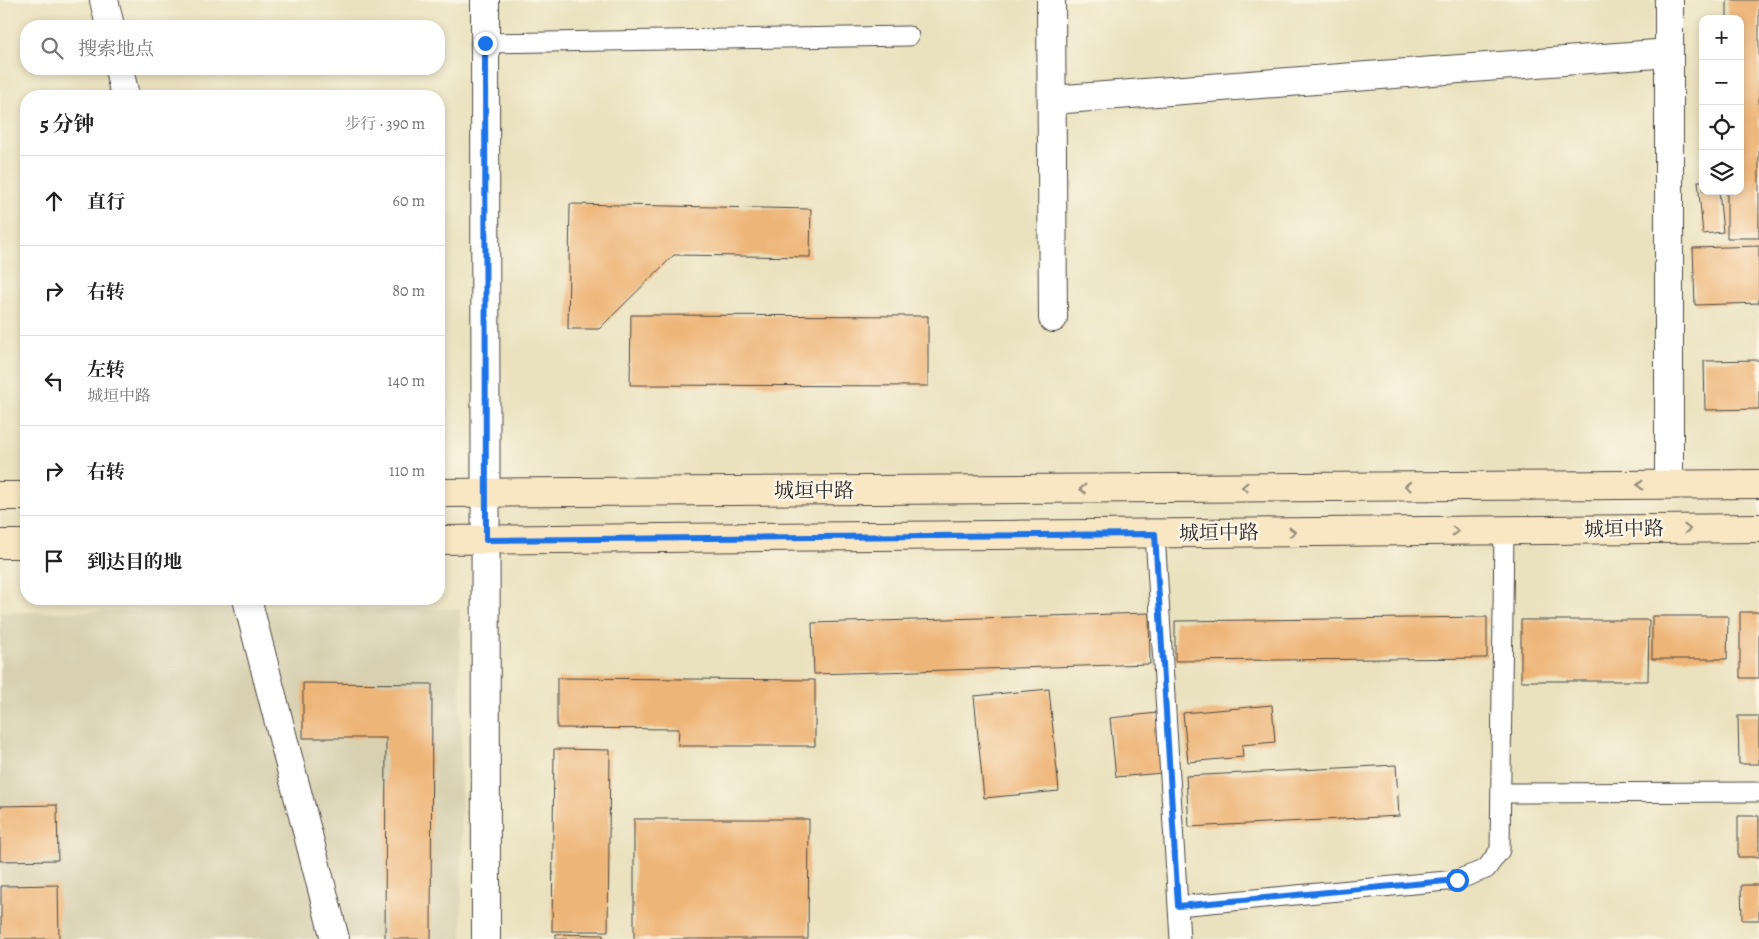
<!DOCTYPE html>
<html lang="zh">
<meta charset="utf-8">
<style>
body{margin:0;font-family:Alegreya,"Noto Serif SC",serif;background:#f6f6f6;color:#222}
.controls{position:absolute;right:15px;top:15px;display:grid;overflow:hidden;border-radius:10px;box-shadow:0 2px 8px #0003}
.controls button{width:45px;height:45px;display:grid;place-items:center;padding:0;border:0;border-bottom:1px solid #e0e0e0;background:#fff;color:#222;font:25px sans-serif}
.stop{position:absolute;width:15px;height:15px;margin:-11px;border:4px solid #1a73e8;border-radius:50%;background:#fff}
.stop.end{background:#1a73e8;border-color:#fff;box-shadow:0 1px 5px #0008}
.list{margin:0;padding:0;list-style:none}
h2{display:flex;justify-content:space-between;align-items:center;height:65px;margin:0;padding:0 20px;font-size:21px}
h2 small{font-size:16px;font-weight:400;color:#767676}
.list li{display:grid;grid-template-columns:32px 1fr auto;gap:15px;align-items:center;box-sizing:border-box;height:90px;padding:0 20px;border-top:1px solid #e0e0e0}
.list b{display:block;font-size:19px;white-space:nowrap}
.list p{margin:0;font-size:16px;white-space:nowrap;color:#767676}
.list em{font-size:16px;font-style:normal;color:#767676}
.icon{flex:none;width:28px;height:28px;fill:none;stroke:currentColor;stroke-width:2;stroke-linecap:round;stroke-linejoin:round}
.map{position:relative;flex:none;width:1759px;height:939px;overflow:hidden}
.search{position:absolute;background:#fff;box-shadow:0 2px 8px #0003;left:20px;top:20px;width:425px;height:55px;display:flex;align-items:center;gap:12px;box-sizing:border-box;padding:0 18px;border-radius:20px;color:#767676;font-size:19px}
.panel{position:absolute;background:#fff;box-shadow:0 2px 8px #0003;left:20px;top:90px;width:425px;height:515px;border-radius:20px}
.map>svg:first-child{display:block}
.built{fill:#d8d0b1}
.building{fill:#eeb578}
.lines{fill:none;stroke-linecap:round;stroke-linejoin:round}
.service-casing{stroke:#484641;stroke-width:21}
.minor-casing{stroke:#484641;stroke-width:30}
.tertiary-casing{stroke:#484641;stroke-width:30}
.secondary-casing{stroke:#484641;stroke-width:30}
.service{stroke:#fff;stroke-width:19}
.minor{stroke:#fff;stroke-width:28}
.tertiary{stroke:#fff;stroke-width:28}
.secondary{stroke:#f9e7c3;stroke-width:28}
.oneway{stroke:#928977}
.route{stroke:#1a73e8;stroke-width:6}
.labels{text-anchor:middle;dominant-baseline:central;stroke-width:5;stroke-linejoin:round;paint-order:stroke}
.street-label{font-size:20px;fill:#2b2b2b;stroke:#fcf5e5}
</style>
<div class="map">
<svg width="1759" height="939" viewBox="0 0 1759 939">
<rect width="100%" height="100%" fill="#fcf5e5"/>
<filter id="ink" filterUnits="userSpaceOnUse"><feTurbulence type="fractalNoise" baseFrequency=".02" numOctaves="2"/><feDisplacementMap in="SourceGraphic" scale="10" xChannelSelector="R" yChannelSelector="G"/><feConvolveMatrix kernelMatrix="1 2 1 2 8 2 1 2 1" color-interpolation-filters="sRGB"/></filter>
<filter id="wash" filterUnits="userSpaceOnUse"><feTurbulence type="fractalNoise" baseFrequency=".0096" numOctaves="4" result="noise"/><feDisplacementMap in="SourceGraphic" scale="20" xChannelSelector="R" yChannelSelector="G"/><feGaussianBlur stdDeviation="1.12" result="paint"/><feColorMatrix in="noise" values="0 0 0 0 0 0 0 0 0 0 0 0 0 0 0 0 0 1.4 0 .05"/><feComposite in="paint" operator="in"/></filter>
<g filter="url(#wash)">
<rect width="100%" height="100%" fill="#eae1be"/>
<!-- built -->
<path class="built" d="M460 609 462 939H0V612Z"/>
<g id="blocks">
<!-- building -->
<path class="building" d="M1727 0H1759V238H1727V191H1740V19H1727Z
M1698 181H1703V191H1719L1723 232 1703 234Z
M570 204 811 209 810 257 674 255 599 329H568Z
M1759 246V303L1695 305 1693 248Z
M631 315 928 316V386L630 385Z
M1759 360V409L1705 410 1704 361Z
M1740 612H1759V678H1740Z
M1149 613 1150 664 814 674 812 623Z
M1652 616H1728L1727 659H1652Z
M1487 617V658L1175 661V621Z
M1521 620H1649L1648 681H1521Z
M557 678 815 680V746H678L679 729 557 728Z
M303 683 432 684 431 939H385L386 738H303Z
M1049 689 1059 791 984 798 974 696Z
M1272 705 1275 742 1242 745 1243 757 1188 762 1183 713Z
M1157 713 1162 773 1116 777 1110 718Z
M1738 716H1759V764H1739Z
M554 749 610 750 608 931H552Z
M1396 765 1399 816 1189 827 1186 776Z
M57 805 58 860 0 861V806Z
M1738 816H1759V857H1738Z
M634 819H809L808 939H634Z
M58 885 59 939H1V886Z
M1741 885H1759V920H1742Z
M556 934 603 935V939H556Z"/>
</g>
</g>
<g filter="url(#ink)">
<use href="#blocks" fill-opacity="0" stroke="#484641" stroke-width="1"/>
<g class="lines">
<defs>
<path id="service" d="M485 43 909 36
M1155 534 1180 939
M1501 793 1759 792
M1178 906 1457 880 1486 869 1500 850 1504 530"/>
<path id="minor" d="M104 0 110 26
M1051 0 1053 318
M119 69 125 96
M1052 100 1669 53
M247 599 335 939"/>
<path id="tertiary" d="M485 0 486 939
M1669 0V484"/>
<path id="secondary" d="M439 493 1759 484
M0 496H26
M439 540 1759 528
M0 544H26"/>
</defs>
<!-- service casing -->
<use href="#service" class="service-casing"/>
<!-- minor casing -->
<use href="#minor" class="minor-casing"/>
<!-- tertiary casing -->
<use href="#tertiary" class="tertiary-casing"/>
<!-- secondary casing -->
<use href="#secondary" class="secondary-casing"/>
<!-- service -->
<use href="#service" class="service"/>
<!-- minor -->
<use href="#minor" class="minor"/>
<!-- tertiary -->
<use href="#tertiary" class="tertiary"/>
<!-- secondary -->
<use href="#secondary" class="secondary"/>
</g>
<!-- one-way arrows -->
<defs><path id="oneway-chevron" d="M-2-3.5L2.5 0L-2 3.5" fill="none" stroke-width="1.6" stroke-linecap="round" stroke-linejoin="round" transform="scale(1.25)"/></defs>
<g class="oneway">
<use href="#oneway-chevron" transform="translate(1640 485) rotate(180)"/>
<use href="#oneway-chevron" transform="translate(1408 486) rotate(180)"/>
<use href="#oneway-chevron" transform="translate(1245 487) rotate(180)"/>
<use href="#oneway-chevron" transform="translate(1083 489) rotate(180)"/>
<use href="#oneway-chevron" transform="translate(1687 529) rotate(-1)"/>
<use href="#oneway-chevron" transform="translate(1455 531) rotate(-1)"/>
<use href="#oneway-chevron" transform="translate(1292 532) rotate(-1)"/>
</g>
</g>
<g class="lines" filter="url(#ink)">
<!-- route -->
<path class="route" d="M485 43 486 540 1155 534 1178 906 1457 880"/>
</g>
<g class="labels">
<!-- street labels -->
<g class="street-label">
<text x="814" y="490">城垣中路</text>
<text transform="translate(1624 529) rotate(-1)">城垣中路</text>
<text transform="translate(1219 533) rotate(-1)">城垣中路</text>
</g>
</g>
</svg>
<div class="controls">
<button>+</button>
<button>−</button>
<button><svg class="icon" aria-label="locate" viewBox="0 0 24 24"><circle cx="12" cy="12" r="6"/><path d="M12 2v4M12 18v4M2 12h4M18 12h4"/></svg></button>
<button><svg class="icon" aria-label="layers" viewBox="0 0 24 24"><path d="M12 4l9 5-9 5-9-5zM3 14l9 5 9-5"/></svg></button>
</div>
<div class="stop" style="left:1457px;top:880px"></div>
<div class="stop end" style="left:485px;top:43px"></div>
<div class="search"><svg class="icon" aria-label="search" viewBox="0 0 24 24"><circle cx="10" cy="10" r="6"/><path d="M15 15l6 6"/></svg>搜索地点</div>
<section class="panel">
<h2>5 分钟<small>步行 · 390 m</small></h2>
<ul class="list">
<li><svg class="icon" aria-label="ahead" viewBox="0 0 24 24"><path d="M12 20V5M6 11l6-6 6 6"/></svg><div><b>直行</b></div><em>60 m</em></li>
<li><svg class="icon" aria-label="right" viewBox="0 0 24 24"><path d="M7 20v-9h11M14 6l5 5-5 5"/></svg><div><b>右转</b></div><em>80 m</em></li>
<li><svg class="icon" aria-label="left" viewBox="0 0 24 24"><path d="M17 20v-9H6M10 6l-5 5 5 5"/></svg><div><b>左转</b><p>城垣中路</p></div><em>140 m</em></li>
<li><svg class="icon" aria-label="right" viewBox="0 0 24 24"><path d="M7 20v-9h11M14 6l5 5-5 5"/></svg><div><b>右转</b></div><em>110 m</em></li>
<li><svg class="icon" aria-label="arrive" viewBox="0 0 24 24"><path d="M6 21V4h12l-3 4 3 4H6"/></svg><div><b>到达目的地</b></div></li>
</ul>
</section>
</div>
